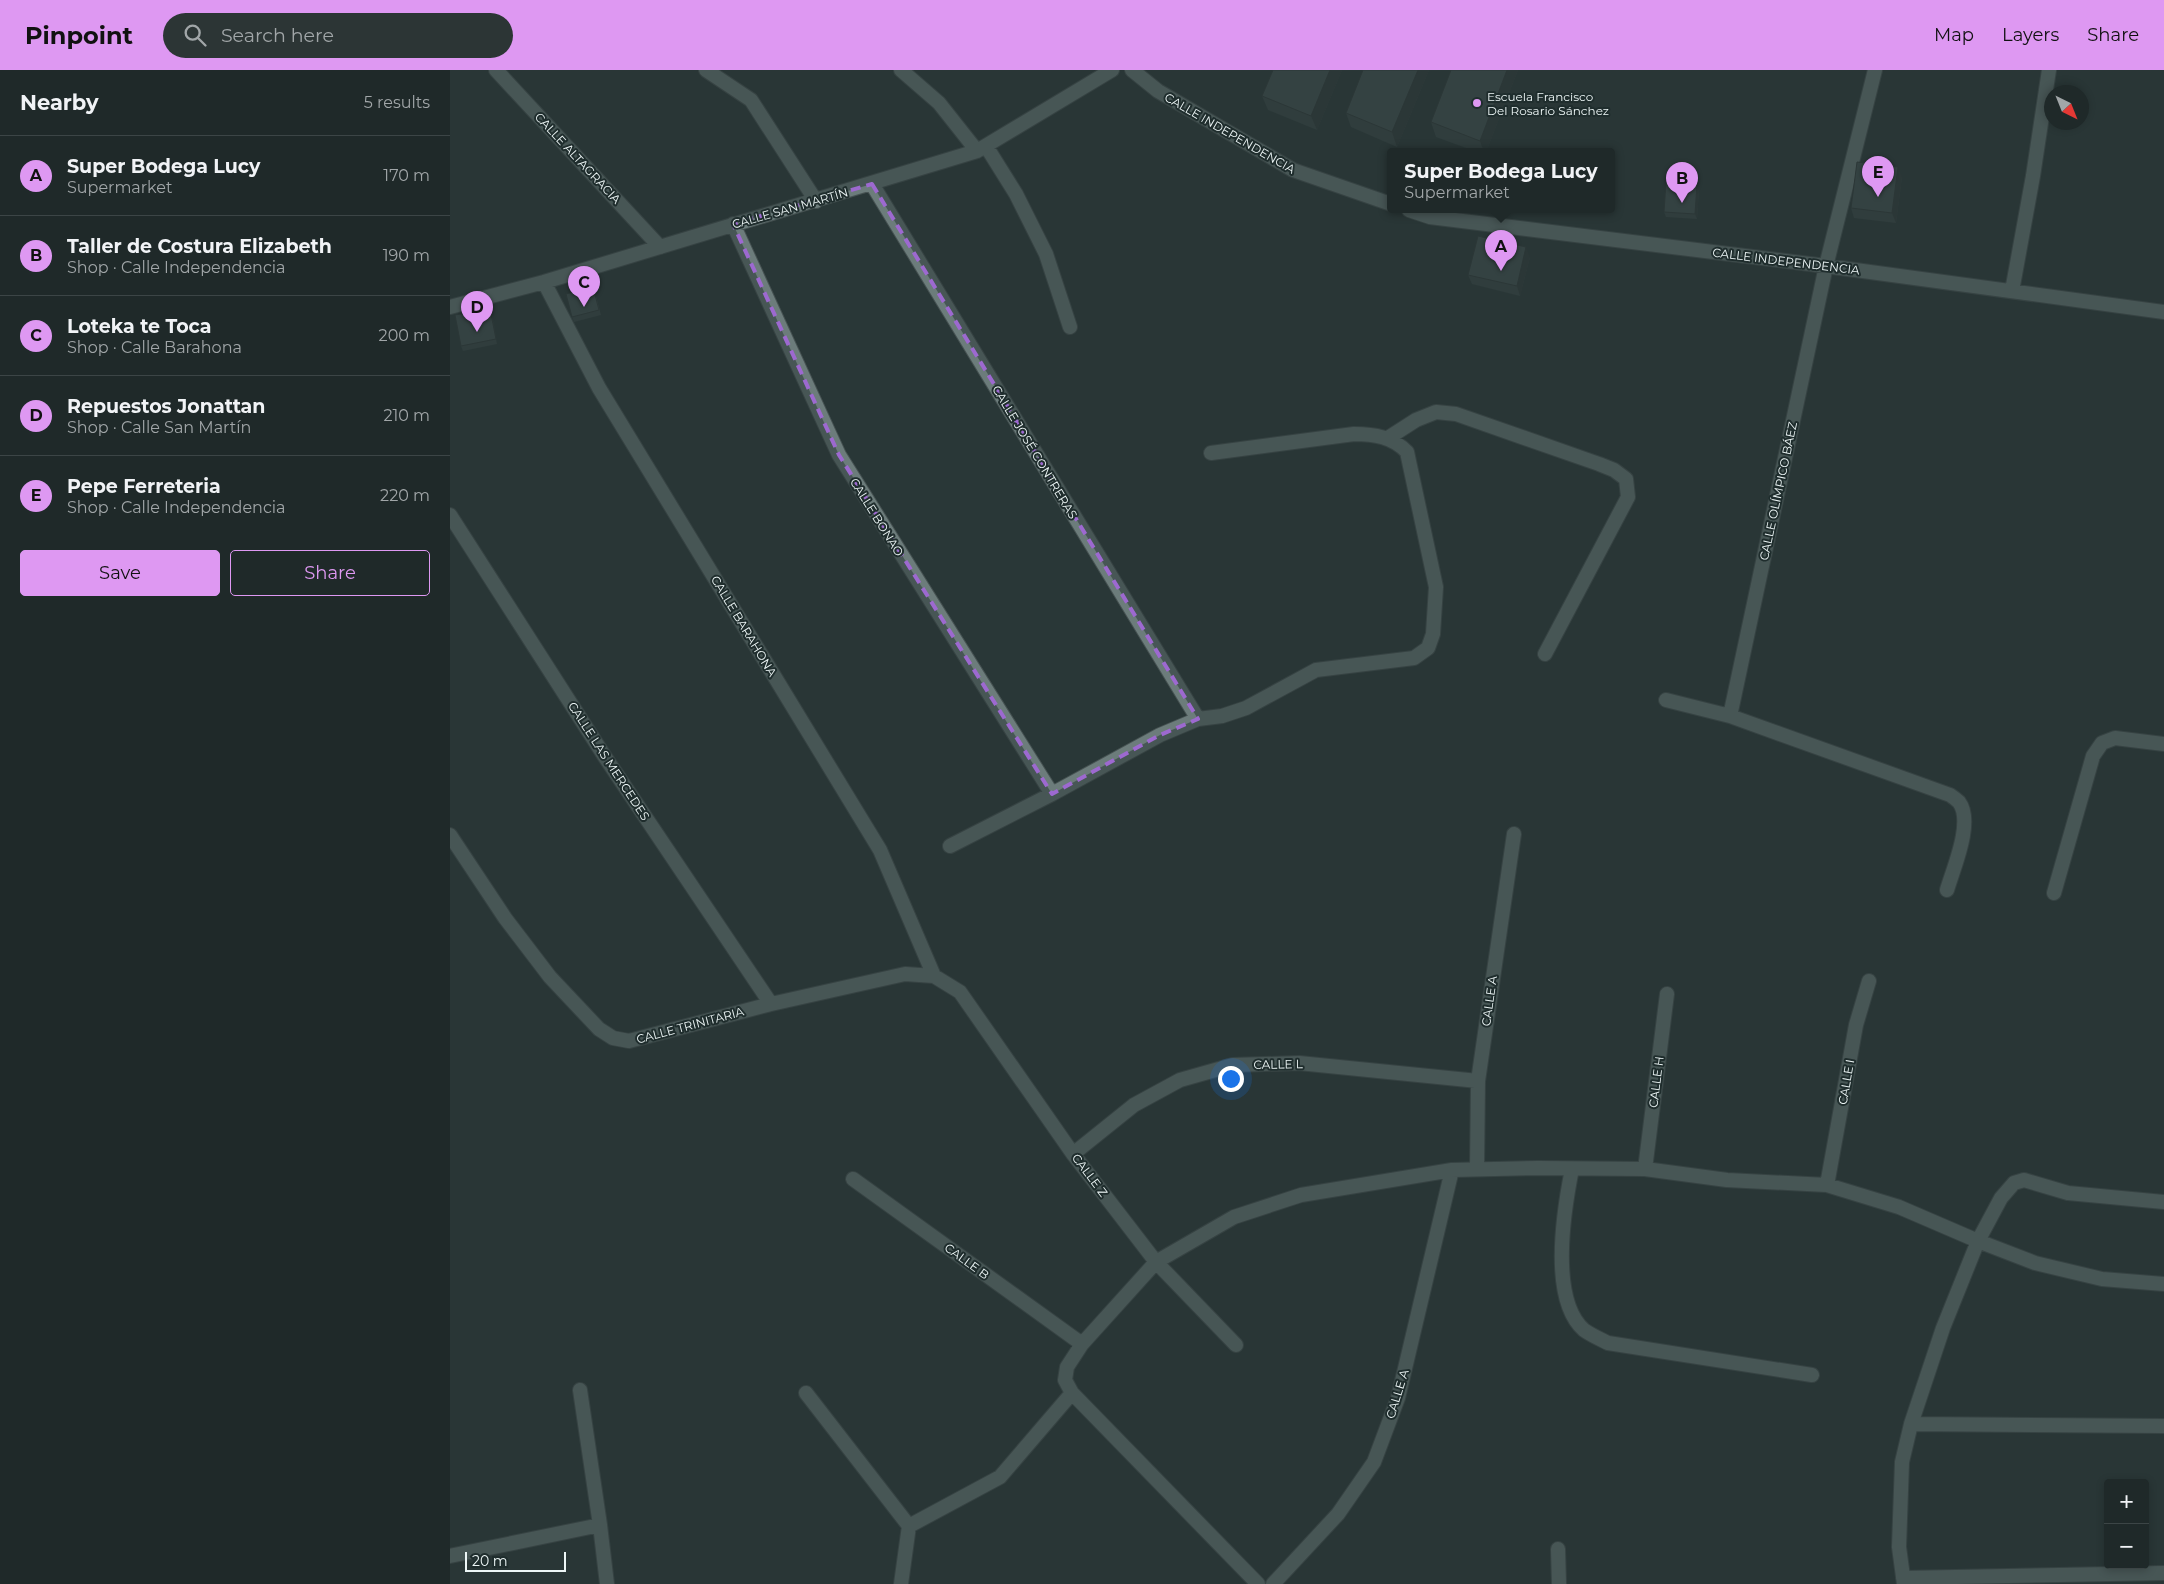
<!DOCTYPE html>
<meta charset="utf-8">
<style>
body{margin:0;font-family:Montserrat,sans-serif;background:#2c3535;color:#f1f3f6}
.controls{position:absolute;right:15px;bottom:15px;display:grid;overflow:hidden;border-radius:5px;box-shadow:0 2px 8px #0003}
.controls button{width:45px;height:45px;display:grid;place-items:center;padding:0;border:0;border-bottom:1px solid #3c4546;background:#1f2929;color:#f1f3f6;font:25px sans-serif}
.compass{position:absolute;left:1594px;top:15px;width:45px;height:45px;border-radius:50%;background:#1f2929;box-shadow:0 2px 8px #0003;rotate:137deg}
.scale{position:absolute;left:15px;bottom:12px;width:101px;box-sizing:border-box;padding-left:5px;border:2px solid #edf6f6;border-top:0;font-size:14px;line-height:18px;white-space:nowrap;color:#edf6f6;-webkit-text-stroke:4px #1f2d2d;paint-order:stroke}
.you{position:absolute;left:780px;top:1008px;width:18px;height:18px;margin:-12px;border:4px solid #fff;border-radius:50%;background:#1a73e8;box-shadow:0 0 0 8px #1a73e833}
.badge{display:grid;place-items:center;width:32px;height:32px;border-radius:50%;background:#de98f2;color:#111;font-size:16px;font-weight:700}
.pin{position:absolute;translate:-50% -41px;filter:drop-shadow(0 1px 2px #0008)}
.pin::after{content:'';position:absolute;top:26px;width:18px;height:15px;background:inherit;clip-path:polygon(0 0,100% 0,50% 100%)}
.popup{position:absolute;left:937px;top:78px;width:228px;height:65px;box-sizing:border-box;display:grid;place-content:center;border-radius:5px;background:#1f2929;filter:drop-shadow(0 1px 4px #0005);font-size:16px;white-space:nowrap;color:#a1a6a8}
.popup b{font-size:19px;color:#f1f3f6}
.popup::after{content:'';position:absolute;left:50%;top:100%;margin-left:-10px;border:10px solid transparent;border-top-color:#1f2929}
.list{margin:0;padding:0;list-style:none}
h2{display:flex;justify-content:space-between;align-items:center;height:65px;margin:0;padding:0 20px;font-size:21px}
h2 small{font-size:16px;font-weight:400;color:#a1a6a8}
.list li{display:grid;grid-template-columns:32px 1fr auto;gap:15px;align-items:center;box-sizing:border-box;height:80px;padding:0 20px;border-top:1px solid #3c4546}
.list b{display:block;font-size:19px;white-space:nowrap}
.list p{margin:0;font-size:16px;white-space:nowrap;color:#a1a6a8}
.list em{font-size:16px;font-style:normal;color:#a1a6a8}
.actions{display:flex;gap:10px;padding:15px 20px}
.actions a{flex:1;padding:11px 0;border:1px solid #de98f2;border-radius:5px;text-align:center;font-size:18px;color:#de98f2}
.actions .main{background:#de98f2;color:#111}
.icon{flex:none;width:28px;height:28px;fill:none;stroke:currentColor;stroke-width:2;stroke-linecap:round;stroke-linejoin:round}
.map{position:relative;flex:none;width:1714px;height:1514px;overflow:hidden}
header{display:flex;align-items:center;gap:30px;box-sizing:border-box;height:70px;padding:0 25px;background:#de98f2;color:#111}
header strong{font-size:24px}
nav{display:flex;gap:28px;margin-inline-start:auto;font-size:18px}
.search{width:350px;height:45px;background:#2c3535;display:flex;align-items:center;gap:12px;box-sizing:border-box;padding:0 18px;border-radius:28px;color:#a1a6a8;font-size:19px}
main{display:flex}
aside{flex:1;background:#1f2929}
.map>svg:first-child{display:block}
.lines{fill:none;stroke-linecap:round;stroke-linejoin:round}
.minor-casing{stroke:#465252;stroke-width:16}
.minor{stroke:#6c7c7b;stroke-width:14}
.wall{fill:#384545}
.shaded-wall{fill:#2e3838}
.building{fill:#415050;stroke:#2e3838}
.marked{fill:none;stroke:#9d69d0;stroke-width:4;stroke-dasharray:10 6;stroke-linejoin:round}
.poi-dot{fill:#de98f2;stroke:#1f2d2d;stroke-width:2}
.labels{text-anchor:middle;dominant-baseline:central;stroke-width:4;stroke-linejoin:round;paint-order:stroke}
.poi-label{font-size:12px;fill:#edf6f6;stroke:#1f2d2d;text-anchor:start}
.street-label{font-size:12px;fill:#edf6f6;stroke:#1f2d2d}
</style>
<header>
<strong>Pinpoint</strong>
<div class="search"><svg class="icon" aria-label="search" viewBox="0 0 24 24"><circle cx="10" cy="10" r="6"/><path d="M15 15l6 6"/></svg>Search here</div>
<nav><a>Map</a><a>Layers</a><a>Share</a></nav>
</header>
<main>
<aside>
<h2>Nearby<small>5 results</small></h2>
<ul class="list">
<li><span class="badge">A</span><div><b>Super Bodega Lucy</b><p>Supermarket</p></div><em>170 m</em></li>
<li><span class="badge">B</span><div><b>Taller de Costura Elizabeth</b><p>Shop · Calle Independencia</p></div><em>190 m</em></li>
<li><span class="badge">C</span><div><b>Loteka te Toca</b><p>Shop · Calle Barahona</p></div><em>200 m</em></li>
<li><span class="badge">D</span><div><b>Repuestos Jonattan</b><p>Shop · Calle San Martín</p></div><em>210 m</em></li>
<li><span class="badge">E</span><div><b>Pepe Ferreteria</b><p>Shop · Calle Independencia</p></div><em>220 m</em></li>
</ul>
<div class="actions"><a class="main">Save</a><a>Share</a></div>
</aside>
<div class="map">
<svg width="1714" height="1514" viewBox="0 0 1714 1514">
<rect width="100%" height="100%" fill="#293737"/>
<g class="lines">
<defs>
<path id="minor" d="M46 0 210 177
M256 0 301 30 366 131
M451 0 489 33 527 81
M682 0 708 21 843 100 941 134
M536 76 566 124 596 184 620 257
M422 114 748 649
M959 140 980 147 1376 196 1714 242
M283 154 389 385 602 724
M94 212 149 318 430 780 484 906
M1562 221 1583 106 1599 0
M0 237 94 212 527 81 662 0
M938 368 966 350 986 342 1006 344 1149 394 1164 400 1176 409 1178 427 1095 584
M0 445 155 687 321 934
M1216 630 1280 646 1500 725C1503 727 1507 730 1509 732 1524 752 1503 799 1497 820
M1280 646 1376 196 1425 0
M0 765 55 848 100 907 149 959 163 968 179 971 321 934 455 904 484 906 510 922 623 1084 706 1192 786 1275
M500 776 602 724 710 665 748 649 772 646 796 638 866 600 964 588 978 578 983 564 986 517 957 382C943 367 924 364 904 364L761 383
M1604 823 1643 686 1652 673 1665 668 1714 674
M623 1084 684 1035 730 1010 783 995 849 993 1028 1011
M1027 1099 1028 1011 1064 764
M1122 1099C1114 1139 1099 1229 1134 1260 1141 1265 1150 1269 1158 1273L1362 1305
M1195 1099 1217 924
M403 1109 632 1274
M1377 1115 1406 955 1419 911
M130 1320 150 1455 157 1514
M356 1323 459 1456
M1461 1354 1714 1356
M1108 1479 1109 1514
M0 1486 150 1455
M1453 1508 1714 1503
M451 1514 459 1456 550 1407 622 1323
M808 1514 622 1323 615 1310 617 1297 632 1274 706 1192 784 1147 851 1125 1002 1100 1088 1098 1195 1099 1277 1110 1377 1115 1449 1137 1528 1171 1585 1193 1652 1209 1714 1214
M823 1514 888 1444 924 1392 948 1328 1002 1100
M1454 1514 1449 1477 1452 1392 1461 1354 1493 1258 1528 1171 1551 1128 1564 1113 1574 1110 1618 1123 1714 1132"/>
</defs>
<!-- minor casing -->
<use href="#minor" class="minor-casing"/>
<!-- minor -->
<use href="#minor" class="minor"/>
</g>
<!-- wall -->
<path class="wall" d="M823 0H892L867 60 818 40 812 26Z
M979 0 947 77 901 57 896 43Z
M1001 0H1068L1036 82H1027L986 67 981 52Z
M1452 107 1446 153 1404 148 1401 138Z
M1249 120 1247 149 1216 147 1214 142Z
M1080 187 1070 226 1022 214 1018 205Z
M145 222 151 245 124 252 122 247Z
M40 239 42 244 47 274 13 281 11 276Z"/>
<!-- shaded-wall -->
<path class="shaded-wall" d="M880 0H892L867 60 861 46Z
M968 0H979L947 77 942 62Z
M1057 0H1068L1036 82H1034L1030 71Z
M1448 97 1452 107 1446 153 1442 143Z
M1247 114 1249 120 1247 149 1245 144Z
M1076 177 1080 187 1070 226 1067 216Z
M40 239 42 244 47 274Z"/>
<!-- building -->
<path class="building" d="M823 0H880L861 46 812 26Z
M913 0H968L942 62 896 43Z
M1001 0H1057L1030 71 981 52Z
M1407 92 1448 97 1442 143 1401 138Z
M1216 112 1247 114 1245 144 1214 142Z
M1028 166 1076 177 1067 216 1018 205Z
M143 217 149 240 122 247 116 224Z
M40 239 46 269 11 276 5 245Z"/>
<!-- marked area -->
<path d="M0 0H1714V1514H0ZM422 114 748 649 710 665 602 724 389 385 283 154Z" fill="#293737" fill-opacity=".55" fill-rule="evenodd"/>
<path class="marked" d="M422 114 748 649 710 665 602 724 389 385 283 154Z"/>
<!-- markers -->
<circle class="poi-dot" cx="1027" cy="33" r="5"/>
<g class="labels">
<!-- poi labels -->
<g class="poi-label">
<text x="1037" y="26">Escuela Francisco<tspan x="1037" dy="14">Del Rosario Sánchez</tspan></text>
</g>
<!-- street labels -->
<g class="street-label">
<text transform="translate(780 63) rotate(30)">CALLE INDEPENDENCIA</text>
<text transform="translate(128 88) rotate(47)">CALLE ALTAGRACIA</text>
<text transform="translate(340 138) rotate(-16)">CALLE SAN MARTÍN</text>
<text transform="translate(1336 191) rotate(7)">CALLE INDEPENDENCIA</text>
<text transform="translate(585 382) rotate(59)">CALLE JOSÉ CONTRERAS</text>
<text transform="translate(1328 421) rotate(-78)">CALLE OLÍMPICO BÁEZ</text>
<text transform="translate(427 447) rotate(58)">CALLE BONAO</text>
<text transform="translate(294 556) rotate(59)">CALLE BARAHONA</text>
<text transform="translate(159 691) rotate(57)">CALLE LAS MERCEDES</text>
<text transform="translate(1039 931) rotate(-82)">CALLE A</text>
<text transform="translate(240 955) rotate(-15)">CALLE TRINITARIA</text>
<text transform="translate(828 994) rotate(-1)">CALLE L</text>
<text transform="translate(1206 1012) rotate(-83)">CALLE H</text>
<text transform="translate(1396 1012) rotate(-80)">CALLE I</text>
<text transform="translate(640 1105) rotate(53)">CALLE Z</text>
<text transform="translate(517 1191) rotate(36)">CALLE B</text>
<text transform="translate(947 1324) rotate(-73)">CALLE A</text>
</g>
</g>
</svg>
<div class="controls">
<button>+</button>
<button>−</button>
</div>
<svg class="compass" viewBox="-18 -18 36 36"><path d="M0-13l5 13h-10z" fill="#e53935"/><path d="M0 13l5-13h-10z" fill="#a1a6a8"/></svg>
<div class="scale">20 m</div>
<div class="you"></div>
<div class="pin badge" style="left:1051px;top:201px">A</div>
<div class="popup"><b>Super Bodega Lucy</b>Supermarket</div>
<div class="pin badge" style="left:1232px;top:133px">B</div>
<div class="pin badge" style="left:134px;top:237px">C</div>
<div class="pin badge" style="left:27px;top:262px">D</div>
<div class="pin badge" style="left:1428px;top:127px">E</div>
</div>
</main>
